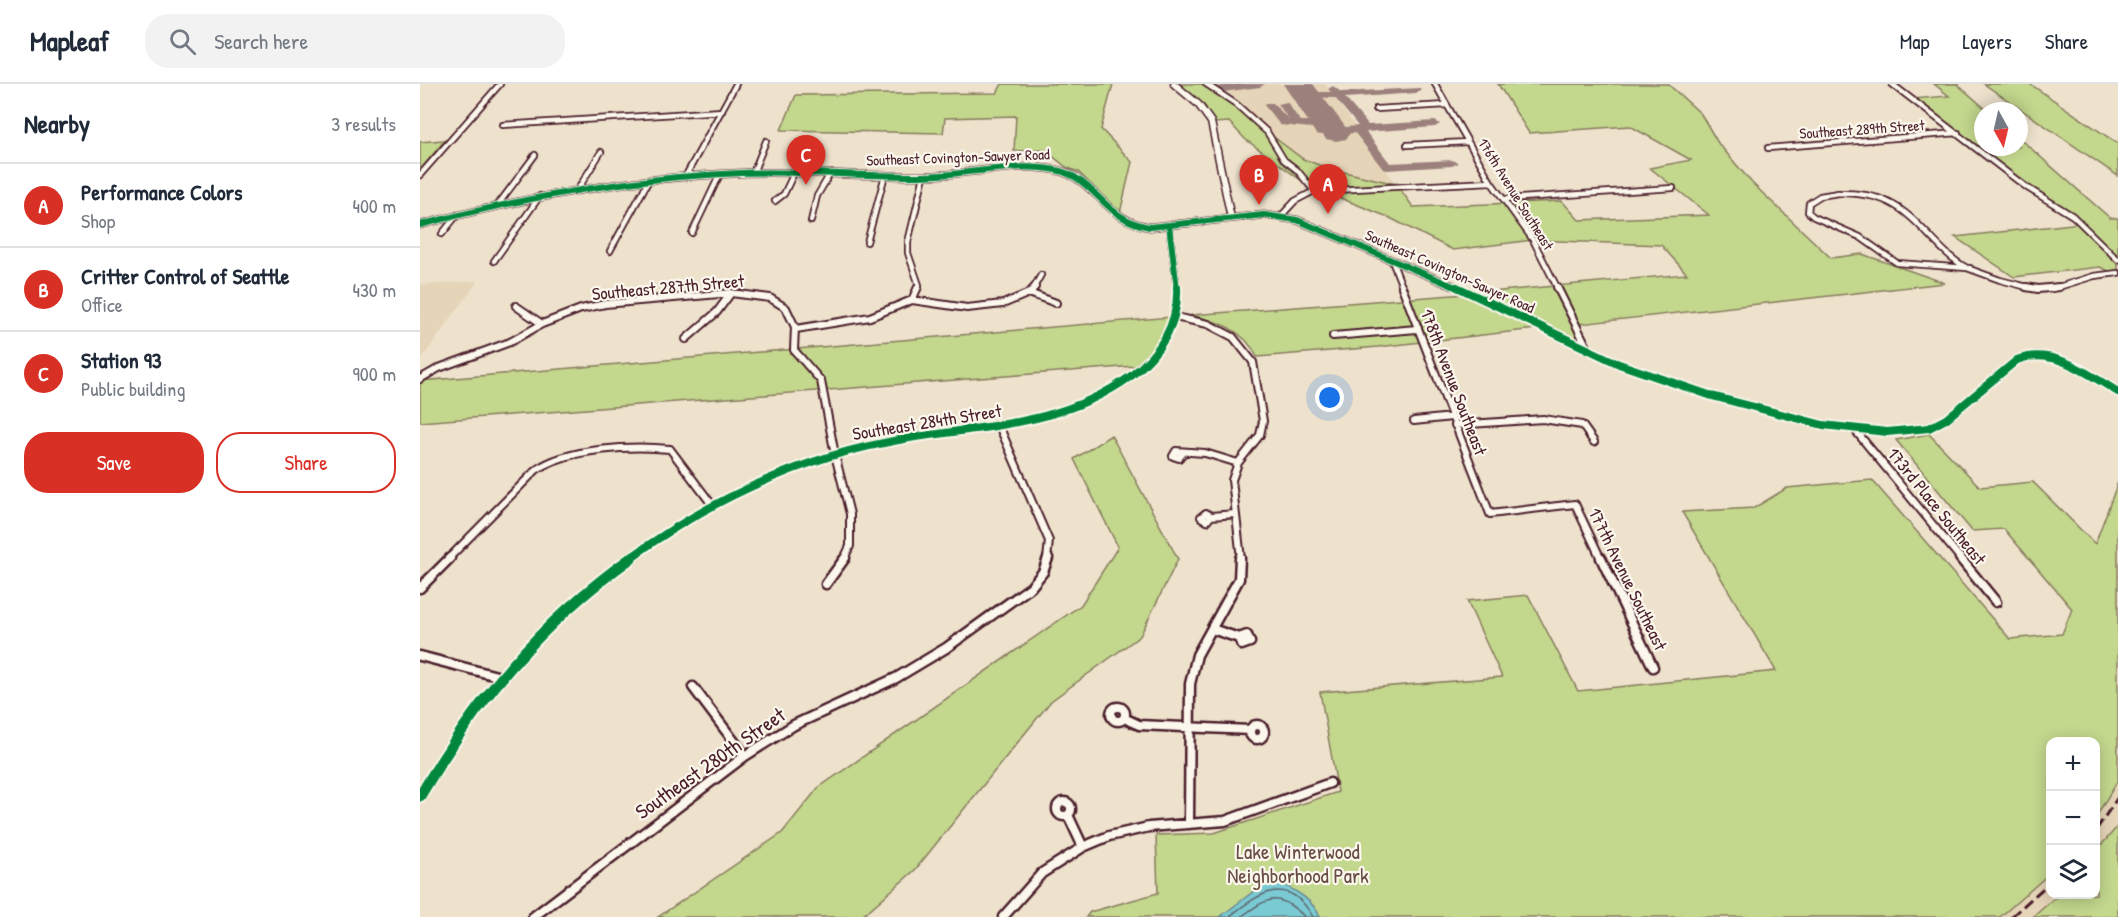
<!DOCTYPE html>
<meta charset="utf-8">
<style>
body{margin:0;font-family:"Patrick Hand",sans-serif;background:#f2f2f3;color:#1f2937}
.controls{position:absolute;right:18px;bottom:18px;display:grid;overflow:hidden;border-radius:12px;box-shadow:0 3px 15px #0003}
.controls button{width:54px;height:54px;display:grid;place-items:center;padding:0;border:0;border-bottom:2px solid #e0e1e3;background:#fff;color:#1f2937;font:30px sans-serif}
.compass{position:absolute;left:1554px;top:18px;width:54px;height:54px;border-radius:50%;background:#fff;box-shadow:0 3px 15px #0003;rotate:172deg}
.you{position:absolute;left:910px;top:314px;width:21px;height:21px;margin:-15px;border:4px solid #fff;border-radius:50%;background:#1a73e8;box-shadow:0 0 0 9px #1a73e833}
.badge{display:grid;place-items:center;width:39px;height:39px;border-radius:50%;background:#d93025;color:#fff;font-size:20px;font-weight:700}
.pin{position:absolute;translate:-50% -50px;filter:drop-shadow(0 2px 3px #0008)}
.pin::after{content:'';position:absolute;top:32px;width:21px;height:18px;background:inherit;clip-path:polygon(0 0,100% 0,50% 100%)}
.list{margin:0;padding:0;list-style:none}
h2{display:flex;justify-content:space-between;align-items:center;height:78px;margin:0;padding:0 24px;font-size:26px}
h2 small{font-size:20px;font-weight:400;color:#747a83}
.list li{display:grid;grid-template-columns:39px 1fr auto;gap:18px;align-items:center;box-sizing:border-box;height:84px;padding:0 24px;border-top:2px solid #e0e1e3}
.list b{display:block;font-size:22px;white-space:nowrap}
.list p{margin:0;font-size:20px;white-space:nowrap;color:#747a83}
.list em{font-size:20px;font-style:normal;color:#747a83}
.actions{display:flex;gap:12px;padding:18px 24px}
.actions a{flex:1;padding:14px 0;border:2px solid #d93025;border-radius:24px;text-align:center;font-size:21px;color:#d93025}
.actions .main{background:#d93025;color:#fff}
.icon{flex:none;width:33px;height:33px;fill:none;stroke:currentColor;stroke-width:2;stroke-linecap:round;stroke-linejoin:round}
.map{position:relative;flex:none;width:1698px;height:833px;overflow:hidden}
header{display:flex;align-items:center;gap:36px;box-sizing:border-box;height:84px;padding:0 30px;background:#fff;border-bottom:2px solid #e0e1e3}
header strong{font-size:28px}
nav{display:flex;gap:33px;margin-inline-start:auto;font-size:21px}
.search{width:420px;height:54px;background:#f2f2f3;display:flex;align-items:center;gap:15px;box-sizing:border-box;padding:0 21px;border-radius:24px;color:#747a83;font-size:22px}
main{display:flex}
aside{flex:1;background:#fff}
.map>svg:first-child{display:block}
.built{fill:#e5d4b7}
.green{fill:#c3d78d;stroke:#867b5c;stroke-width:1.5}
.water{fill:#7acad3;stroke:#678690;stroke-width:1.5}
.lines{fill:none;stroke-linecap:round;stroke-linejoin:round}
.shore{stroke:#5d636e;stroke-width:1.5}
.taxiway{fill:#9c807c;fill-rule:evenodd}
.runway{fill:#9c807c;fill-rule:evenodd}
.minor-far2-casing{stroke:#4a1f2b;stroke-width:8}
.minor-far1-casing{stroke:#4a1f2b;stroke-width:10}
.minor-casing{stroke:#4a1f2b;stroke-width:13}
.tertiary-far1-casing{stroke:#4a1f2b;stroke-width:9}
.tertiary-casing{stroke:#4a1f2b;stroke-width:11}
.minor-far2{stroke:#fbf7ec;stroke-width:4.5}
.minor-far1{stroke:#fbf7ec;stroke-width:6}
.minor{stroke:#fbf7ec;stroke-width:8}
.tertiary-far1{stroke:#fbf7ec;stroke-width:6}
.tertiary{stroke:#fbf7ec;stroke-width:8}
.rail{stroke:#4a1f2b;stroke-width:3;stroke-dasharray:11 5;stroke-linecap:butt}
.cycleway-far2-casing{stroke:#fbf7ec;stroke-width:8}
.cycleway-far1-casing{stroke:#fbf7ec;stroke-width:12}
.cycleway-casing{stroke:#fbf7ec;stroke-width:15}
.cycleway-far2{stroke:#00873e;stroke-width:6}
.cycleway-far1{stroke:#00873e;stroke-width:8}
.cycleway{stroke:#00873e;stroke-width:11}
.labels{text-anchor:middle;dominant-baseline:central;stroke-width:4.5;stroke-linejoin:round;paint-order:stroke}
.far-street-label{font-size:15px;fill:#4a1f2b;stroke:#fbf7ec}
.street-label{font-size:18px;fill:#4a1f2b;stroke:#fbf7ec}
.near-street-label{font-size:21px;fill:#4a1f2b;stroke:#fbf7ec}
.near-park-label{font-size:21px;fill:#684d44;stroke:#fbf7ec}
</style>
<header>
<strong>Mapleaf</strong>
<div class="search"><svg class="icon" aria-label="search" viewBox="0 0 24 24"><circle cx="10" cy="10" r="6"/><path d="M15 15l6 6"/></svg>Search here</div>
<nav><a>Map</a><a>Layers</a><a>Share</a></nav>
</header>
<main>
<aside>
<h2>Nearby<small>3 results</small></h2>
<ul class="list">
<li><span class="badge">A</span><div><b>Performance Colors</b><p>Shop</p></div><em>400 m</em></li>
<li><span class="badge">B</span><div><b>Critter Control of Seattle</b><p>Office</p></div><em>430 m</em></li>
<li><span class="badge">C</span><div><b>Station 93</b><p>Public building</p></div><em>900 m</em></li>
</ul>
<div class="actions"><a class="main">Save</a><a>Share</a></div>
</aside>
<div class="map">
<svg width="1698" height="833" viewBox="0 0 1698 833">
<rect width="100%" height="100%" fill="#eee2cd"/>
<filter id="ink" filterUnits="userSpaceOnUse"><feTurbulence type="fractalNoise" baseFrequency=".0167" numOctaves="2"/><feDisplacementMap in="SourceGraphic" scale="12" xChannelSelector="R" yChannelSelector="G"/><feConvolveMatrix kernelMatrix="1 2 1 2 8 2 1 2 1" color-interpolation-filters="sRGB"/></filter>
<g filter="url(#ink)">
<!-- built -->
<path class="built" d="M786 0H905L976 100 907 84 883 75Z
M58 197 0 277V201Z
M1698 698V742L1676 767V734Z
M1630 789V810L1638 811 1622 826 1613 833H1580Z"/>
<!-- green -->
<path class="green" d="M582 0H693L681 45 712 78 700 129 658 88 646 83 625 66 594 67 596 32 525 34 523 49 361 46 376 11 577 9Z
M757 0H786L816 20 847 48 883 75 907 84 976 100 901 103 888 96 882 97 825 55 809 38 794 39 785 22Z
M1078 0H1248L1281 30 1298 59 1332 99 1411 174 1442 170 1525 199 1159 240 1172 263 1059 209 1267 190 1241 161 1113 156 1033 166 968 133 905 108 980 105 993 123 1142 117 1159 136 1289 131 1230 84 1271 76 1210 42 1109 49Z
M1514 0H1537L1568 27H1563V63H1599V54L1690 134H1698V191L1680 183 1594 193 1535 153 1661 139 1606 103 1491 15 1529 12Z
M1564 0H1610L1698 60V92Z
M25 56 0 86V58Z
M1046 210 1116 245 958 263 837 273C825 246 798 237 771 231Z
M751 233 741 256 715 282 0 338V297Z
M1509 350 1560 403 1613 398 1675 460 1698 398V696L1676 733V658H1630V789L1580 833H666L670 828 738 809 736 751 794 749 918 708 900 608 1082 593 1047 517 1108 511 1158 607 1356 587 1262 428 1334 424 1367 404 1452 396 1590 555 1642 550 1652 525 1584 445 1552 447 1476 356Z
M691 351 758 475 720 552 631 617 495 786 441 833H238L362 749 398 704 661 521 698 463 654 375Z
M1698 742V833H1613L1638 811 1676 810V767Z"/>
<!-- water -->
<path class="water" d="M861 799C876 807 893 816 900 833H800L842 801Z"/>
<g class="lines">
<!-- shore -->
<path class="shore" d="M809 833C838 809 868 789 893 833
M821 833C849 812 858 808 885 833"/>
<!-- taxiway -->
<path class="taxiway" d="M818 0H845L840 3 796 9 791 6 796 3Z
M863 0H873L903 45 938 42 915 14 887 13 882 10 883 8H911L908 5 913 2 921 8 1000 4 1001 6 996 9 925 14 948 41 1015 37 1020 40 1015 43 946 48 970 79 1032 76 1038 79 1032 82 967 86 963 85 935 49 900 51 896 50 892 44 860 41 844 21 845 19H853L869 36 858 20 867 18 880 37H888Z"/>
<!-- runway -->
<path class="runway" d="M867 0H893L930 49 926 55 916 57 906 55Z"/>
<defs>
<path id="minor-far2" d="M786 0 816 20 847 48 864 76 877 86 894 107
M1015 0 1071 98 1113 156 1138 205
M1472 0 1606 103 1653 132 1698 176
M956 25 1027 21
M83 41 302 27
M987 61 1048 58
M1348 64 1538 49
M333 89 346 57
M0 91 80 0
M265 93 316 0
M158 105 181 68
M1418 109C1434 109 1454 111 1468 118 1500 133 1516 167 1547 184L1477 179 1440 153 1394 133 1388 128 1389 119 1400 112Z
M1085 115 1253 104
M355 117 364 110 374 89
M77 122 115 71
M861 132 875 117 894 107 1071 98
M391 137 397 112 410 90
M749 141 757 205
M272 149 300 90
M22 150 37 131
M447 158 465 91
M190 167 229 96
M74 177 120 112
M972 177 983 205
M1547 184H1550
M1547 184 1580 196 1615 205
M497 205 499 201 488 169V158L504 92
M613 205 621 191
M1632 205 1674 192 1698 189"/>
<path id="minor-far1" d="M982 203 1070 430 1155 420 1181 475
M1137 203 1169 267
M1606 203 1618 205 1639 203
M609 209 636 219
M492 216 498 203
M96 222 122 240
M755 233 788 240 813 253 833 278 843 337 840 351 818 379 812 396 821 475
M376 245 450 233 492 216 547 224 583 220 609 209 615 203
M913 252 997 245
M266 255 297 228 311 209
M0 295 19 284 90 258 122 240 161 225 185 220 311 209 350 214 366 224 375 243 374 266 401 297 415 371 430 430V462L424 475
M994 337 1032 333
M1035 341 1123 335 1162 341 1174 358
M580 344 629 457 627 475
M1435 346 1541 475
M763 369 759 374 753 372 756 367 785 369 818 379
M786 429 791 432 787 437 781 433Z
M791 432 815 430
M28 475 116 386C147 364 213 361 250 365L293 422
M209 475C270 430 338 395 411 372 438 364 466 358 495 353 571 342 647 339 711 292 740 269 759 241 757 203"/>
<path id="minor" d="M1181 474 1233 583
M1540 474 1576 518
M406 500 425 474
M0 504 30 474
M792 545 819 554
M827 551 830 558 822 561 819 554Z
M0 572 81 593
M273 603 325 672
M691 630a7 7 0 1 1 14 0a7 7 0 1 1-14 0Z
M704 634 719 641 830 646
M830 648a7 7 0 1 1 14 0a7 7 0 1 1-14 0Z
M0 712C57 615 119 540 211 474
M637 725a7 7 0 1 1 14 0a7 7 0 1 1-14 0Z
M648 731 663 763
M769 740 770 600 777 571 819 495 820 474
M113 833 325 672 374 641 476 594 526 564 611 503 623 488 628 474
M583 833 622 789 663 763 689 752 729 743 805 737 910 699"/>
<path id="tertiary-far1" d="M754 0 778 20 791 38 811 134
M0 141C106 113 212 93 322 89 381 87 440 92 500 92 543 92 594 77 636 86 676 94 684 137 730 143L844 131 877 136 1040 205"/>
<path id="tertiary" d="M1037 203 1199 280 1292 312 1403 341 1467 348 1509 344 1526 335 1597 276C1633 262 1668 290 1698 308"/>
</defs>
<!-- minor-far2 casing -->
<use href="#minor-far2" class="minor-far2-casing"/>
<!-- minor-far1 casing -->
<use href="#minor-far1" class="minor-far1-casing"/>
<!-- minor casing -->
<use href="#minor" class="minor-casing"/>
<!-- tertiary-far1 casing -->
<use href="#tertiary-far1" class="tertiary-far1-casing"/>
<!-- tertiary casing -->
<use href="#tertiary" class="tertiary-casing"/>
<!-- minor-far2 -->
<use href="#minor-far2" class="minor-far2"/>
<!-- minor-far1 -->
<use href="#minor-far1" class="minor-far1"/>
<!-- minor -->
<use href="#minor" class="minor"/>
<!-- tertiary-far1 -->
<use href="#tertiary-far1" class="tertiary-far1"/>
<!-- tertiary -->
<use href="#tertiary" class="tertiary"/>
<!-- rail -->
<path class="rail" d="M1676 746 1698 713
M1591 833 1630 798"/>
<defs>
<path id="cycleway-far2" d="M0 141C106 113 212 93 322 89 381 87 440 92 500 92 543 92 594 77 636 86 676 94 684 137 730 143L844 131 877 136 1040 205
M749 141 757 205"/>
<path id="cycleway-far1" d="M1037 203 1199 280 1292 312 1403 341 1467 348 1509 344 1526 335 1597 276C1633 262 1668 290 1698 308
M209 475C270 430 338 395 411 372 438 364 466 358 495 353 571 342 647 339 711 292 740 269 759 241 757 203"/>
<path id="cycleway" d="M0 712C57 615 119 540 211 474"/>
</defs>
<!-- cycleway-far2 casing -->
<use href="#cycleway-far2" class="cycleway-far2-casing"/>
<!-- cycleway-far1 casing -->
<use href="#cycleway-far1" class="cycleway-far1-casing"/>
<!-- cycleway casing -->
<use href="#cycleway" class="cycleway-casing"/>
<!-- cycleway-far2 -->
<use href="#cycleway-far2" class="cycleway-far2"/>
<!-- cycleway-far1 -->
<use href="#cycleway-far1" class="cycleway-far1"/>
<!-- cycleway -->
<use href="#cycleway" class="cycleway"/>
</g>
</g>
<g class="labels">
<!-- far-street labels -->
<g class="far-street-label">
<text transform="translate(1442 45) rotate(-4)">Southeast 289th Street</text>
<text transform="translate(538 73) rotate(-2)">Southeast Covington-Sawyer Road</text>
<text transform="translate(1096 110) rotate(58)">176th Avenue Southeast</text>
<text transform="translate(1030 187) rotate(24)">Southeast Covington-Sawyer Road</text>
</g>
<!-- street labels -->
<g class="street-label">
<text transform="translate(248 203) rotate(-5)">Southeast 287th Street</text>
<text transform="translate(1034 298) rotate(69)">178th Avenue Southeast</text>
<text transform="translate(507 338) rotate(-9)">Southeast 284th Street</text>
<text transform="translate(1517 422) rotate(51)">173rd Place Southeast</text>
<text transform="translate(1208 495) rotate(64)">177th Avenue Southeast</text>
</g>
<!-- near-street labels -->
<g class="near-street-label">
<text transform="translate(290 679) rotate(-35)">Southeast 280th Street</text>
</g>
<!-- near-park labels -->
<g class="near-park-label">
<text x="878" y="767">Lake Winterwood<tspan x="878" dy="24">Neighborhood Park</tspan></text>
</g>
</g>
</svg>
<div class="controls">
<button>+</button>
<button>−</button>
<button><svg class="icon" aria-label="layers" viewBox="0 0 24 24"><path d="M12 4l9 5-9 5-9-5zM3 14l9 5 9-5"/></svg></button>
</div>
<svg class="compass" viewBox="-18 -18 36 36"><path d="M0-13l5 13h-10z" fill="#e53935"/><path d="M0 13l5-13h-10z" fill="#747a83"/></svg>
<div class="you"></div>
<div class="pin badge" style="left:908px;top:130px">A</div>
<div class="pin badge" style="left:839px;top:121px">B</div>
<div class="pin badge" style="left:386px;top:101px">C</div>
</div>
</main>
